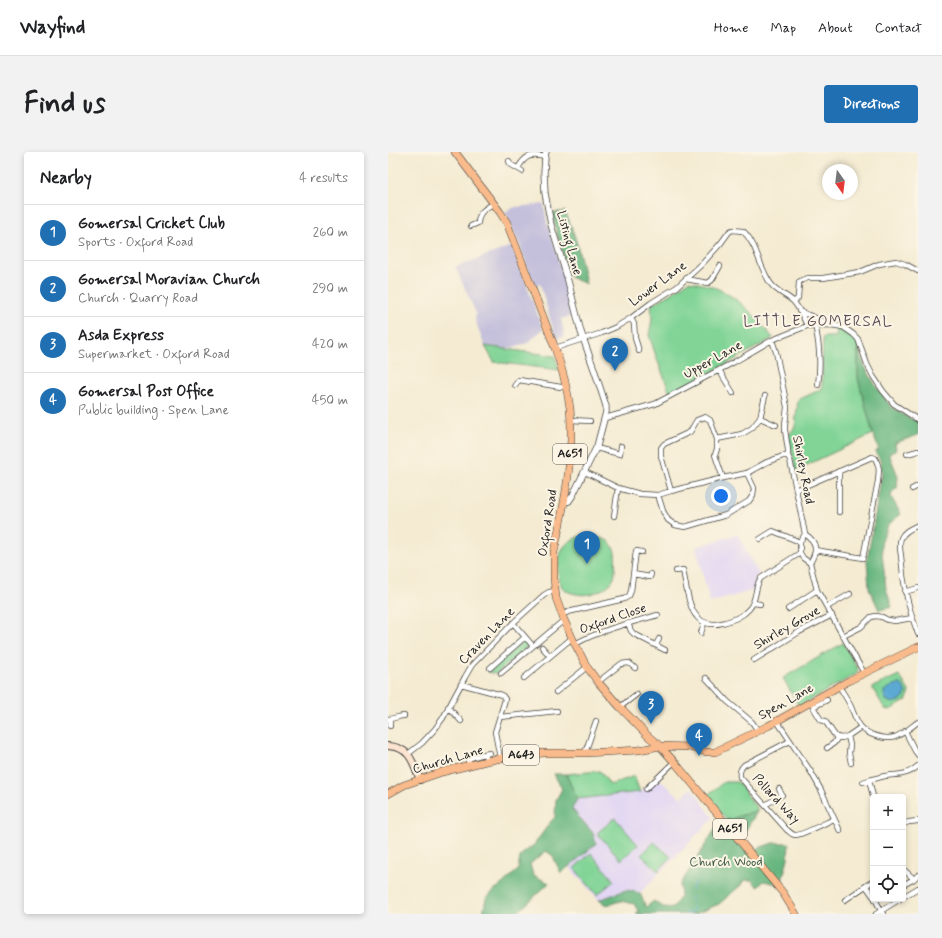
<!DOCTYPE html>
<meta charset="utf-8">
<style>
body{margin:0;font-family:Mynerve,sans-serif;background:#f2f2f2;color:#202124}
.controls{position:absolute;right:12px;bottom:12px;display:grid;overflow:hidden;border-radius:4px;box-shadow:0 2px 6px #0003}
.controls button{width:36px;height:36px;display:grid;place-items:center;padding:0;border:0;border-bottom:1px solid #e0e0e0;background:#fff;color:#202124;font:20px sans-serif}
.compass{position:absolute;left:434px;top:12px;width:36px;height:36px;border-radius:50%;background:#fff;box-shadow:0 2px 6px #0003;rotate:166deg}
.you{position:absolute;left:333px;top:344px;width:14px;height:14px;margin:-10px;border:3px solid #fff;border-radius:50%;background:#1a73e8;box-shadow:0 0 0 6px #1a73e833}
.badge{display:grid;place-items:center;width:26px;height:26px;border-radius:50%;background:#1f6fb2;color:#fff;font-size:13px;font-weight:700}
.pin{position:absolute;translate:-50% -33px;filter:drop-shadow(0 1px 2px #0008)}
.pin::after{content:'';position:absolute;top:21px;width:14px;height:12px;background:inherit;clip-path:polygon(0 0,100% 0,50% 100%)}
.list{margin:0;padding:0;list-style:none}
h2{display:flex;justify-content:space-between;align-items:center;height:52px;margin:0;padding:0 16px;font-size:17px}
h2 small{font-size:13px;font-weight:400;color:#757577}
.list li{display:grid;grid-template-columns:26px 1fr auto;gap:12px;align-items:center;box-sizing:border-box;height:56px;padding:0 16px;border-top:1px solid #e0e0e0}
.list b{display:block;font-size:15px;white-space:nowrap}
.list p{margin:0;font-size:13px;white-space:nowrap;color:#757577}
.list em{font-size:13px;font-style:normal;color:#757577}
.icon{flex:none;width:22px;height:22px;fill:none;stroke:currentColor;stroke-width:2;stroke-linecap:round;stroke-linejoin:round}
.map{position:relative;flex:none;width:530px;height:762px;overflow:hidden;border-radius:4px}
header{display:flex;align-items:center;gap:24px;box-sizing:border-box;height:56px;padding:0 20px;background:#fff;border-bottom:1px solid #e0e0e0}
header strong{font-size:19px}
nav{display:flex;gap:22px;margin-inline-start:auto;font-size:14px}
.intro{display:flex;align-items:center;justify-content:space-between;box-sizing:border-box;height:96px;padding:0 24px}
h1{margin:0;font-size:28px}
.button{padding:10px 18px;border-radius:4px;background:#1f6fb2;color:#fff;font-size:14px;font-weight:700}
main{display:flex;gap:24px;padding:0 24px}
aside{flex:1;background:#fff;border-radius:4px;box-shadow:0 2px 6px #0003}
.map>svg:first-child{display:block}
.built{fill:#e0d4f4}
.industrial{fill:#c4c0db}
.green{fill:#81d496;stroke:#4e7859}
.forest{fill:#68b67f;stroke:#42694e}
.water{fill:#5ba9d4;stroke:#3c6278}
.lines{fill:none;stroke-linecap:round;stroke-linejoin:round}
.stream{stroke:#5ba9d4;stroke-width:1}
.minor-casing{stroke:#3c3b37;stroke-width:6}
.tertiary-casing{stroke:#3c3b37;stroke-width:7}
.secondary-casing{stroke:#3c3b37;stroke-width:8}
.primary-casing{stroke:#3c3b37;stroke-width:8}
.minor{stroke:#fff;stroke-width:4.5}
.tertiary{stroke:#fff;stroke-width:5.5}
.secondary{stroke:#fde4d1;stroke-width:6}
.primary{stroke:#fabb8c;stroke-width:7}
.labels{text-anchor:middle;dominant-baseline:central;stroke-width:4;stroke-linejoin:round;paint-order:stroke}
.shield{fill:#fcf5e5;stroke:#5f5d58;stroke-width:1}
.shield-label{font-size:12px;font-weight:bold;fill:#1c1c1c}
.street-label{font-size:13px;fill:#1c1c1c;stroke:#fcf5e5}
.park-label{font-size:13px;fill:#3f5c47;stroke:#fcf5e5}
.quarter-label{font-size:15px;letter-spacing:1px;fill:#5a4c56;stroke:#fcf5e5}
</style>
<header>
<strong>Wayfind</strong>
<nav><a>Home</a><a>Map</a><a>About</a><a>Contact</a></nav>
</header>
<div class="intro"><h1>Find us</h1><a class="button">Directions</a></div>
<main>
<aside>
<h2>Nearby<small>4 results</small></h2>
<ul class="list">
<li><span class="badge">1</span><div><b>Gomersal Cricket Club</b><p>Sports · Oxford Road</p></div><em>260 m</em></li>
<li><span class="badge">2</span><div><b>Gomersal Moravian Church</b><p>Church · Quarry Road</p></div><em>290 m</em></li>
<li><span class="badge">3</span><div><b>Asda Express</b><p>Supermarket · Oxford Road</p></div><em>420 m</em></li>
<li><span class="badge">4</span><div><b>Gomersal Post Office</b><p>Public building · Spen Lane</p></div><em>450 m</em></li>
</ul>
</aside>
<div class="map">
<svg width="530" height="762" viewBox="0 0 530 762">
<rect width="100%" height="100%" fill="#fcf5e5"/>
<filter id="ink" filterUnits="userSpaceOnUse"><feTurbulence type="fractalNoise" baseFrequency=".025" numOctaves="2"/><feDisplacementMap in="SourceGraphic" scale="8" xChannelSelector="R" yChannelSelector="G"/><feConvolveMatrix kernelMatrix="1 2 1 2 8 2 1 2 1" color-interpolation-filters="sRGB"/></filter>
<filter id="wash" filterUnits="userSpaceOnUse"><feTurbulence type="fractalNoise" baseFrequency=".012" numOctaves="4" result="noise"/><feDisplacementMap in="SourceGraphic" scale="16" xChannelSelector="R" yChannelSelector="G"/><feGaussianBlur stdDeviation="0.9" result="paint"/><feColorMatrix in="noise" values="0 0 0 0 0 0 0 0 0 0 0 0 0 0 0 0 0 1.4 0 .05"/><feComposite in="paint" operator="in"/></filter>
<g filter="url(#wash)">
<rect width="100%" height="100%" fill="#f4ebd2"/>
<!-- built -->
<path class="built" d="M349 382 371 422 367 425 366 438 322 451 308 395Z
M271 627 293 646 304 636 325 666 252 741 238 739 211 748 181 715 208 692 193 668 184 657 189 647 252 640Z"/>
<!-- industrial -->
<path class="industrial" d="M156 52 159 70 177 130 186 164 173 167 177 184 168 187 152 132 146 134 131 91 117 60 127 55Z
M124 94 155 177 140 191 118 197 97 194 87 168 88 161 67 115Z"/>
<!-- green -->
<path class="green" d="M301 129C310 131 319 133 328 136 353 147 368 165 385 186L333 215 282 241 269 207 261 183 264 167 263 153 283 142Z
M449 177 461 182 470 192V226L485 282 408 318 400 284 407 275 410 248 434 237 435 185H448Z
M97 194 167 204 171 218 106 210Z
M199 384C206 385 213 385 220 389 223 391 227 398 227 401 228 406 227 422 226 426 220 438 201 445 189 442 186 442 180 440 177 438 168 432 169 407 174 398 176 393 184 387 190 385 193 384 196 384 199 384Z
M136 489 140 494 108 522 100 520Z
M455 491 470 517 468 522 411 554 395 526Z
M511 523 521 539 519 548 502 558 497 557 485 537V535Z
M212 619 222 633 246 624 252 640 189 647 178 622Z
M336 630H350L370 658 339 668 318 644Z
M227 666 250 693 233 708 209 681Z
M266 690 283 705 270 719 253 703Z
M203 701 226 729 209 743 186 716Z"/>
<!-- forest -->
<path class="forest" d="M177 59C188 83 193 107 198 132L182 125 168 78 165 61Z
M470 192 476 213 486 231 503 255 519 265 530 270V283L507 291 508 298 501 302 510 324 509 336 504 340 503 345 513 362 500 373 493 392 498 437 504 455 491 458 481 436 479 408 484 381 494 322 493 311 488 299 491 298 485 282 470 226Z
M166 622H178L189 647 184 657 205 681 208 692 173 721 164 703 158 699 142 712 145 723 161 731 128 762H95L98 746 130 718 132 705 136 700 146 693 163 669 167 665 168 648 174 637Z
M370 658 353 686 365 698 385 691H401L400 706 393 733 376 729 370 735 364 728H356L353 733 331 752 307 762H248L251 760 246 752 233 749 218 753 211 748 238 738 252 741 258 755 266 749 275 755 285 756 293 744 292 733 331 671Z"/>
<!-- water -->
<path class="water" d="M512 532 515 534 518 541C515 548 511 549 504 551L498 548 496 543V539L506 533Z"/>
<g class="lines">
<!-- stream -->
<path class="stream" d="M304 738 305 735 308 730
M297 762 306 759 304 751V743"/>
</g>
</g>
<g filter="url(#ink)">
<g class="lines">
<defs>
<path id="minor" d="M121 9 122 12 134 19
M130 16C137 4 143 1 157 5
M83 74 90 71C91 59 97 57 106 51
M298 127 320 131 324 128 332 114
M406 150 410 146 411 130 414 128 420 126H435L472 120 491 112 508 109 517 112 530 119
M411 159 442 172
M243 166 246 172 247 186 251 199
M427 173C432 194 433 211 430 233
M384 188 388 200 399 255 397 273V278L400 298V304L402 308 417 382 412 390V401L415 406 422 411 429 438 476 521
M167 196 214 181 228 175 243 166 263 151 289 135 314 112 333 91 341 80 344 78 355 79C370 93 371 116 383 132 388 139 398 143 405 149 409 153 417 168 419 174
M331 218 345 241
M127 233 131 228 173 235H178
M217 266 267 252 348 209 384 188 419 174 443 173 455 175 465 182 470 187 479 212 485 224 495 239 506 252 530 268
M372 266 377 244
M183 268 202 269
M329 287 354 282 364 276 372 266 388 273
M208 296 232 302 233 294
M519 302 530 299
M197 320 230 336 252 342 270 343 283 339 335 326 359 321 379 310 395 304H400
M524 337 530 334
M408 338 484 305 487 306C492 315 491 319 490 329L475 406 427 398
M283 339 273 304V296L276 292 302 280 309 268 317 265 322 268 329 287V297L327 303 335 326
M270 343 275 359 280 368 287 373 297 375 338 363 361 349 365 343 366 336 359 321
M451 360V319
M226 364 230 336
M530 373C524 376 516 379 513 386 511 391 512 398 513 404 515 431 520 457 530 482
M417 382C429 390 430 398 422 411
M372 387 385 379 412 390
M288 419 295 418C300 441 300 479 334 471 345 468 354 465 361 457 370 447 366 434 373 426L412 401
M245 422 262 425 263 422
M517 440 530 436
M366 451 372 452
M439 455 462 442
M400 457 429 438
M174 463 180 460 236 447 241 444 243 439 248 399 254 400
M125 471 145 494
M240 471 243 479 246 482 277 498
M313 481 316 471
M455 484 473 475 483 465 488 464 494 465 500 468 507 469 524 466
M187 492C213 478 241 471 270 463
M268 493 271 487
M154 495 162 504
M366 508 411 480 444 463
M102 516 137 485
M113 521 176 468
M136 526 184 486
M318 526 339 549 364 570 370 579
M210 530 233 512 241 511 247 516
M73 532 114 543 117 547 116 551 107 580 112 606
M451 534C455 541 460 548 463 555 466 562 468 569 473 575 480 583 496 588 507 585 515 582 523 575 530 570
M168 540 199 515
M439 548 425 555 433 568 437 569 448 585 454 586 460 584
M60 555 73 569
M232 555 249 542
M112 565 169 559
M0 567C6 567 10 564 16 564
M2 567V574
M389 569 423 620 433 638 452 679
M517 579 527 599 530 603
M402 589 356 613C352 617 351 620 352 625L399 678C401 679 404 683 407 683 413 684 439 670 446 667
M439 596 446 591 450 585
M197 601 208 569
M20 602 34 591 47 577 55 566 77 525 84 513 125 471 156 443 161 440 167 439
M96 602 102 601
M463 611 461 601 462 593 460 584 473 575
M81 613 80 609 82 606 96 602 98 605V609
M475 630 481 628
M258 637 286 610
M485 644 481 628C486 627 492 625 497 624 510 622 519 624 530 614
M377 653 394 643 391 637
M515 672 521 670 530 669
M515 717 526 727
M515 733 526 727 530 723
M478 734 485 744
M515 745 530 736
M487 747 495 762
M457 748 485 729
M488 762 512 747"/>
<path id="tertiary" d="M158 0 157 5 156 21 157 41 163 73 179 125 193 180 207 220 218 254V260L209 294 185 343 181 349 177 350"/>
<path id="secondary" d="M0 594C22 595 25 610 32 628"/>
<path id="primary" d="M67 0 112 60 119 71 167 196C174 216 179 235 182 256 183 266 183 276 183 286 182 325 174 363 166 400V426L168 446 176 468 187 492 199 515 210 530 232 555 260 584 272 594 289 613 395 741 408 762
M0 642 16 633 54 620 98 609 125 604 156 601H197L251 598 272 594 301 595 318 600H327L380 574 462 528 530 495"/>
</defs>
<!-- minor casing -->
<use href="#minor" class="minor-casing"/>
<!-- tertiary casing -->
<use href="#tertiary" class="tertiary-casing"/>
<!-- secondary casing -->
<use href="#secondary" class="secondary-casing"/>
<!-- primary casing -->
<use href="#primary" class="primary-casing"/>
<!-- minor -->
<use href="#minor" class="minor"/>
<!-- tertiary -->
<use href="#tertiary" class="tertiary"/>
<!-- secondary -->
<use href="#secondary" class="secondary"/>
<!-- primary -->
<use href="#primary" class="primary"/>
</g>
</g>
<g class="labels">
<!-- shield labels -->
<g class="shield">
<rect x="165" y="292" width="34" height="20" rx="3"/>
<rect x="115" y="593" width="36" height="20" rx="3"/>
<rect x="325" y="667" width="34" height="20" rx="3"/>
</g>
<g class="shield-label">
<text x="182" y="302">A651</text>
<text x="133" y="603">A643</text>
<text x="342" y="677">A651</text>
</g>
<!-- street labels -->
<g class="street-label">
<text transform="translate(181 91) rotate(75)">Listing Lane</text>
<text transform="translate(270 132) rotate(-36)">Lower Lane</text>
<text transform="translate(325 208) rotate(-29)">Upper Lane</text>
<text transform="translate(415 318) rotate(79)">Shirley Road</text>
<text transform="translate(160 371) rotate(-81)">Oxford Road</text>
<text transform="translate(225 467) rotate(-19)">Oxford Close</text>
<text transform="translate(399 476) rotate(-30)">Shirley Grove</text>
<text transform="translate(99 484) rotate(-46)">Craven Lane</text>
<text transform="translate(398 550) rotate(-29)">Spen Lane</text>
<text transform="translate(60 608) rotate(-16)">Church Lane</text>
<text transform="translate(388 647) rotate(47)">Pollard Way</text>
</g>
<!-- park labels -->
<g class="park-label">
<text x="338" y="710">Church Wood</text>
</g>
<!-- quarter labels -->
<g class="quarter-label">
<text x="430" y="170">LITTLE GOMERSAL</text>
</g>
</g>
</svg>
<div class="controls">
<button>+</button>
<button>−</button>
<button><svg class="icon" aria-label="locate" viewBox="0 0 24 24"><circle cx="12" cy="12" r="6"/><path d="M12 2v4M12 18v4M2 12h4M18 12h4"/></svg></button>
</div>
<svg class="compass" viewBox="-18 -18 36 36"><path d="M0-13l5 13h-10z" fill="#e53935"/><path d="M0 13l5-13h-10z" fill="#757577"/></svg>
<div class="you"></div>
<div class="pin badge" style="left:199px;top:412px">1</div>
<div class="pin badge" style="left:227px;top:219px">2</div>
<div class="pin badge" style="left:263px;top:572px">3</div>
<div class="pin badge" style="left:311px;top:604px">4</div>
</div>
</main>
